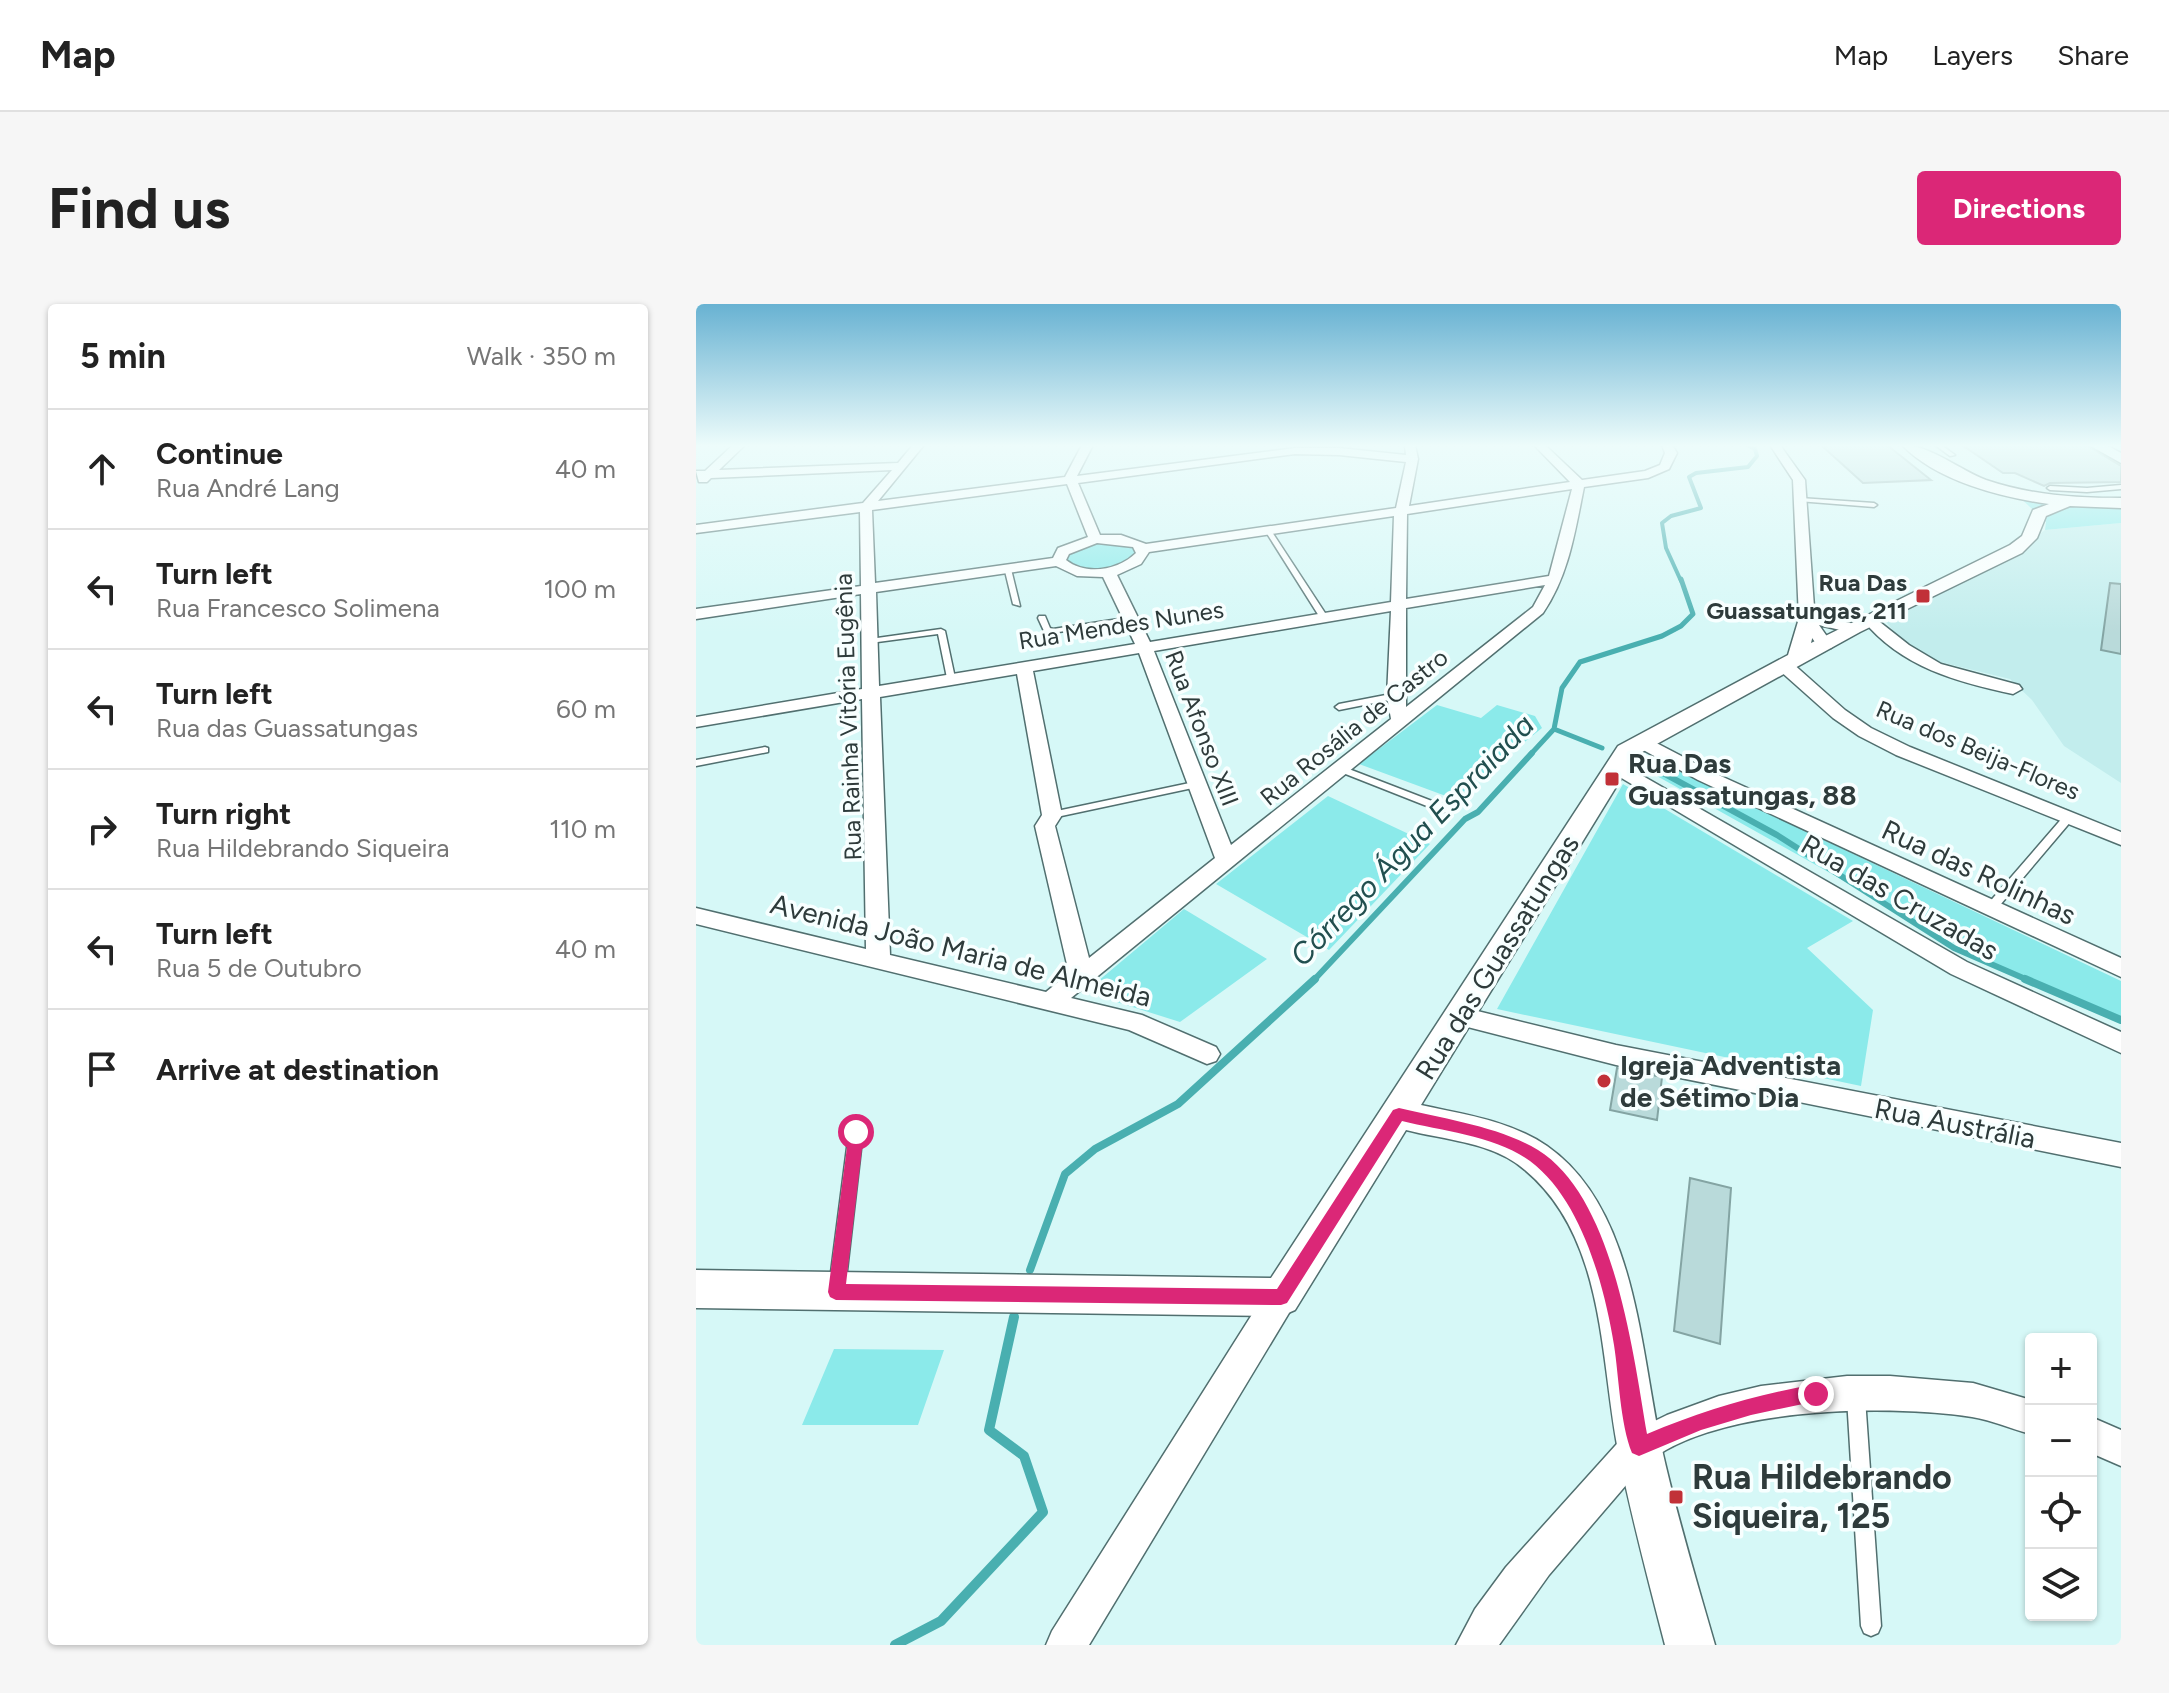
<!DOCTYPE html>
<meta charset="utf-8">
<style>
body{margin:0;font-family:Figtree,sans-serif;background:#f6f6f6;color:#222}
.controls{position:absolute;right:24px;bottom:24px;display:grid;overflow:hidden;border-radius:8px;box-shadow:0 2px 6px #0004}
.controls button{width:72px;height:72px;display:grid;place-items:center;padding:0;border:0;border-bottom:2px solid #e0e0e0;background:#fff;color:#222;font:40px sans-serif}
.stop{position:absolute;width:24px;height:24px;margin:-18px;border:6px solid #db2777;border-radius:50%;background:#fff}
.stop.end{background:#db2777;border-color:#fff;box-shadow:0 2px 8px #0008}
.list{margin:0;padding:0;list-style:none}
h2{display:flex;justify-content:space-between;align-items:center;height:104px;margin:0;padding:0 32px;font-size:34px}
h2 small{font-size:26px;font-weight:400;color:#767676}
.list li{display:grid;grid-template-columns:52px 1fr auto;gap:24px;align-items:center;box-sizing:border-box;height:120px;padding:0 32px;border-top:2px solid #e0e0e0}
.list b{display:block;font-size:30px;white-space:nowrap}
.list p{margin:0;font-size:26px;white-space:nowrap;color:#767676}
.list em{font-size:26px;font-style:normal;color:#767676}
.icon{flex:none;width:44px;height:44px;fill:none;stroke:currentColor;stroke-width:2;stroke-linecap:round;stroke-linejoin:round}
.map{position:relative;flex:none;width:1425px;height:1341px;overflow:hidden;border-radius:8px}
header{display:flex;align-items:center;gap:48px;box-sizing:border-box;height:112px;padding:0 40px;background:#fff;border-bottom:2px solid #e0e0e0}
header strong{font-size:38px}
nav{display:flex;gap:44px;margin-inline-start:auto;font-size:28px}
.intro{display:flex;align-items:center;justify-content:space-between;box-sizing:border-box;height:192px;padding:0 48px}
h1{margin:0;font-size:56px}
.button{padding:20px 36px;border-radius:8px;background:#db2777;color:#fff;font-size:28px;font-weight:700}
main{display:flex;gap:48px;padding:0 48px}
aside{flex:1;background:#fff;border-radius:8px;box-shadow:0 2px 6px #0004}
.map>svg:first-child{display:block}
.built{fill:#c2eded}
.green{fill:#8beaea}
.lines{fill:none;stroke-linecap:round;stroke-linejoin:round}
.stream-far4{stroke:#49afb0;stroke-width:4}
.stream-far3{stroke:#49afb0;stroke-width:5}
.stream-far2{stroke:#49afb0;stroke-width:6}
.stream-far1{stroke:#49afb0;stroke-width:8}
.stream{stroke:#49afb0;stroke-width:10}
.building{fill:#b9dada;stroke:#84a4a3;stroke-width:2}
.service-casing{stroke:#516f6f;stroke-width:3}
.minor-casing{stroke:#516f6f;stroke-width:3}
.tertiary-casing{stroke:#516f6f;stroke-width:3}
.service{fill:#fff;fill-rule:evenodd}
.minor{fill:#fff;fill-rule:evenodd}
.tertiary{fill:#fff;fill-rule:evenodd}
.route{fill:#db2777}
.poi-dot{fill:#c13138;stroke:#f8ffff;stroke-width:3}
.labels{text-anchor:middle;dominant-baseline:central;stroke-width:7;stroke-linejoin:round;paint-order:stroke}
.far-poi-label{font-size:24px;font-weight:bold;fill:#2e3b3b;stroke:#f8ffff;text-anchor:end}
.far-street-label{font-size:24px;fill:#2e3b3b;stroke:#f8ffff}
.poi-label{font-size:28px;font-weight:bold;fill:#2e3b3b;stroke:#f8ffff;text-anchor:start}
.street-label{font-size:28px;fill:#2e3b3b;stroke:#f8ffff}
.water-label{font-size:30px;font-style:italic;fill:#214f4f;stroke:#f8ffff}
.near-poi-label{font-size:34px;font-weight:bold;fill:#2e3b3b;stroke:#f8ffff;text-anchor:start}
</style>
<header>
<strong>Map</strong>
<nav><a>Map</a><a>Layers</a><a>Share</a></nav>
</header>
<div class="intro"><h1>Find us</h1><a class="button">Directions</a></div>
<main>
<aside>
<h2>5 min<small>Walk · 350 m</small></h2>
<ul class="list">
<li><svg class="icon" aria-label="ahead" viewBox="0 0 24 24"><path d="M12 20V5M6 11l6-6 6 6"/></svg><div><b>Continue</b><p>Rua André Lang</p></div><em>40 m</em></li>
<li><svg class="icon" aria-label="left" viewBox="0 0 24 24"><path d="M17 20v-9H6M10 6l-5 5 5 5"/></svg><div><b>Turn left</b><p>Rua Francesco Solimena</p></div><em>100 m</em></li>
<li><svg class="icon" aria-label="left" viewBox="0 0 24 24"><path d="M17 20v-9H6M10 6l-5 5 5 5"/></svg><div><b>Turn left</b><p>Rua das Guassatungas</p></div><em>60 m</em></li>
<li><svg class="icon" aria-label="right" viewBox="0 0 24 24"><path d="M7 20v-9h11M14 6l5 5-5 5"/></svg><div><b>Turn right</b><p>Rua Hildebrando Siqueira</p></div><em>110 m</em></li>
<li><svg class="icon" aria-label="left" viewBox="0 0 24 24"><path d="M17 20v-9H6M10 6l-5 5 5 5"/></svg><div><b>Turn left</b><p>Rua 5 de Outubro</p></div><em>40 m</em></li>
<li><svg class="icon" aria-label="arrive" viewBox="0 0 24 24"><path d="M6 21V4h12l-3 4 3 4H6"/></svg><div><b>Arrive at destination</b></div></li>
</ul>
</aside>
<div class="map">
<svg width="1425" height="1341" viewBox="0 0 1425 1341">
<rect width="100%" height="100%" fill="#d6f8f7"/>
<!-- built -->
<path class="built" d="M1425 219V479L1368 442 1336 396 1314 375 1244 358 1206 338 1187 314 1328 242 1349 226Z"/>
<!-- green -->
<path class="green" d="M1319 189 1425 202V219L1349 226 1350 218Z
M391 238 437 239 442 254C416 264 398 269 371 260L369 251Z
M741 401 785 414 801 401 839 412 846 424 758 495 663 460Z
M959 456 1425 677V718L1307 666 952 467Z
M927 480 1157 617 1111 644 1177 706 1165 782 801 705Z
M632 492 734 540 633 646 520 580Z
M488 605 571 655 484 718 389 688Z
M138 1045 248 1046 222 1121H106Z"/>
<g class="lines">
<!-- stream-far4 -->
<path class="stream-far4" d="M985 277 970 244 966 219 975 212 1005 204 993 173 1000 169 1052 163 1061 152 1059 145 1051 141"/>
<!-- stream-far3 -->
<path class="stream-far3" d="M858 425 906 444
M834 451 858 425 866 384 884 358 966 332 985 322 997 310 985 275"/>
<!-- stream-far2 -->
<path class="stream-far2" d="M947 458 1081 531 1258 644 1334 677
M617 677 769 515 782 508 836 449"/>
<!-- stream-far1 -->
<path class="stream-far1" d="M1329 675 1425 716
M334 966 369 870 399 845 482 800 619 675"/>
<!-- stream -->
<path class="stream" d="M199 1341 245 1317 347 1208 328 1152 293 1126 318 1013"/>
</g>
<!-- building -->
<path class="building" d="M1125 141H1191L1235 176 1167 179Z
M1266 141H1390L1425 162V178L1354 179 1348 182 1319 169H1307Z
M1414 279 1425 280V350L1405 346Z
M921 764 966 773 961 816 914 806Z
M994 874 1035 884 1024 1040 978 1027Z"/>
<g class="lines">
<defs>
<path id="service" d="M1239 141H1245L1259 151 1254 152Z
M1425 181V185L1391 188 1354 186 1351 184 1354 182 1391 184Z
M1104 194 1178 199 1181 201 1178 203 1102 197 1101 196Z
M571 227 576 228 631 312 630 314 623 312 570 228Z
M308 263 315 265 324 302 317 300Z
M343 312H349L354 324 357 325 436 313 440 315 436 317 356 329 348 327 342 314Z
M245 325 249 327 259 374 255 377 251 374 242 330 174 339 170 337 174 335Z
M700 389 703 390V394L643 406 639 403 643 400Z
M69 443 72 444V448L0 462V456Z
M645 462 754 504 755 506 754 508H746L642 467 640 465Z
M503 477 506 478V482L356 514 351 511 356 508Z
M1372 511 1377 514 1376 516 1299 607H1291L1289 604 1291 601 1368 512Z
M160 822 165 824 167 828 149 984 147 989 141 991 135 989 133 984 153 828 155 824Z
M1160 1085 1166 1088 1169 1094 1185 1322 1182 1329 1175 1332 1168 1329 1165 1322 1151 1094 1154 1088Z"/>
<path id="minor" d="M37 141H49L23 166 202 159 217 141H228L182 197 369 173 386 141H397L381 172 599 144H643L710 151 709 141H719L722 155 713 202 874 178 838 141H849L886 176 949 167 964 161 969 149 966 141H976L981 149 973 165 952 174 888 183C879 227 873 271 847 309L375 694 446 711 520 743 524 750 520 757 511 760 433 726 0 620V604L170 645 166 395 0 423V413L166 385 165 290 0 315V305L165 282 164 208 0 229V221L167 199 196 166 15 174 11 178H3L0 167H9ZM599 150 643 151 710 158 700 204 450 240 425 231H404L382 179ZM371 180 392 233 362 244 357 254 179 279 176 206ZM876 185 853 272 710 295 711 210ZM698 212 695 298 454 338 421 271 445 260 453 248ZM401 239 437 243 440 249C423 266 390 272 370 256L373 250ZM360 262 381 272 407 273 439 340 183 382 180 288ZM849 281 837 303 710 403V304ZM695 307 691 392 695 415 535 541 458 347ZM443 349 519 554 393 654 359 522 366 511 337 367ZM321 370 346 511 339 522 373 669 350 688 194 651 184 393Z
M1074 141H1084L1109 176 1118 303 1132 314 1163 321 1165 324 1157 329 1123 321 1137 341 1135 344H1123L1103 315 1097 176Z
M1175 311 1213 341 1245 360 1323 381 1326 385 1317 390C1261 378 1205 363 1167 316Z
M1089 357 1095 358 1149 406 1175 424 1214 443 1425 528V541L1200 451 1163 432 1137 414 1083 366 1081 362Z
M947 432 1016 468 1425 654V673L1002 476 940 442 938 438 940 434Z
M919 456 1271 658 1425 728V749L1255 670 912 466 910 462Z
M765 703 920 741 1425 839V863L920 761 756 719 752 712 756 705Z
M585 978 596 982 601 993 596 1004 393 1341H350L356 1327 574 982Z
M1151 1072H1194L1277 1079 1335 1096V1130C1315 1125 1296 1116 1276 1113 1191 1100 1007 1102 943 1166L853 1271 803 1341H760L779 1305 810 1263 928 1132 971 1111 1023 1092 1065 1082Z
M1395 1113 1425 1126V1162L1395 1149Z"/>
<path id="tertiary" d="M1206 141C1232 140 1264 166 1290 176 1334 191 1380 194 1425 194V204L1374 202 1350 212 1341 234 1326 249 1164 328 939 452 725 801C767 810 815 817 851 842 940 904 944 1045 965 1141 980 1209 1000 1275 1019 1341H969C952 1275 934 1208 921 1141 904 1048 908 932 829 866 797 838 749 836 710 826L599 1006 585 1012 0 1004V966L575 974 922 442 1092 351 1104 311 1111 309 1121 315 1115 339 1314 241 1326 232 1337 206 1353 200C1304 193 1241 177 1206 141Z
M1393 141H1410L1425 149V159Z"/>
</defs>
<!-- service casing -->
<use href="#service" class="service-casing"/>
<!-- minor casing -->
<use href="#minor" class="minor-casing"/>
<!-- tertiary casing -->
<use href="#tertiary" class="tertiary-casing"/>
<!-- service -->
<use href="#service" class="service"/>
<!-- minor -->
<use href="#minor" class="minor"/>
<!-- tertiary -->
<use href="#tertiary" class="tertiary"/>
</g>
<!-- sky -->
<linearGradient id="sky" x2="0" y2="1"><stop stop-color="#68b2d2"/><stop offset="0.43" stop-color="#edfcfb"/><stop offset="1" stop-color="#edfcfb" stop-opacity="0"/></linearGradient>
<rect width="1425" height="329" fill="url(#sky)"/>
<!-- route -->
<path class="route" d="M703 804C748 815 802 822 842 846 918 893 937 1048 951 1130 1008 1106 1059 1091 1120 1080L1126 1083 1129 1090 1126 1096 1055 1111 1005 1126 943 1152 936 1149C924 1119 923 1073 918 1041 908 980 885 895 834 857 800 832 746 827 706 817L591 999 585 1001 140 996 134 993 132 988 153 828 160 822 168 828 150 980 581 985 697 806Z"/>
<!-- markers -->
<g class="poi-dot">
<rect x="1219" y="284" width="16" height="16" rx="4"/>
<rect x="908" y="467" width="16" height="16" rx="4"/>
<circle cx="908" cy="777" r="8"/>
<rect x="972" y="1185" width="16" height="16" rx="4"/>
</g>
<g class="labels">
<!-- far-poi labels -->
<g class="far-poi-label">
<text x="1211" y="278">Rua Das<tspan x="1211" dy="28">Guassatungas, 211</tspan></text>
</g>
<!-- far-street labels -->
<g class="far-street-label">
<text transform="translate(425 321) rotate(-9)">Rua Mendes Nunes</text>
<text transform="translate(152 413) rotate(-92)">Rua Rainha Vitória Eugênia</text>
<text transform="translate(658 423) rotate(-39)">Rua Rosália de Castro</text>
<text transform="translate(506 424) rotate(69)">Rua Afonso XIII</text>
<text transform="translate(1282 446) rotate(23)">Rua dos Beija-Flores</text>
</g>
<!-- poi labels -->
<g class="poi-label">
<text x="932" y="459">Rua Das<tspan x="932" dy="32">Guassatungas, 88</tspan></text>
<text x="924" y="761">Igreja Adventista<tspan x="924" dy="32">de Sétimo Dia</tspan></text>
</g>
<!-- street labels -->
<g class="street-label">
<text transform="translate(1283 568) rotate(25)">Rua das Rolinhas</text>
<text transform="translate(1204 593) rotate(30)">Rua das Cruzadas</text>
<text transform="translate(265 646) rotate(14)">Avenida João Maria de Almeida</text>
<text transform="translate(801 653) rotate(-58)">Rua das Guassatungas</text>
<text transform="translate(1259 819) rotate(11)">Rua Austrália</text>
</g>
<!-- water labels -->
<g class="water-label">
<text transform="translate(716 536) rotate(-46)">Córrego Água Espraiada</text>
</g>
<!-- near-poi labels -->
<g class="near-poi-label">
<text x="996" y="1173">Rua Hildebrando<tspan x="996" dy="39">Siqueira, 125</tspan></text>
</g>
</g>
</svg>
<div class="controls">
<button>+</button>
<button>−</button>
<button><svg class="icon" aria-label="locate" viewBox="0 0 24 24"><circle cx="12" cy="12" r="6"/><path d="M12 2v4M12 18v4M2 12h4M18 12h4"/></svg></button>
<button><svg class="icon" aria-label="layers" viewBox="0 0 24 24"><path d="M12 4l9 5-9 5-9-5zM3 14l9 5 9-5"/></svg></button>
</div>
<div class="stop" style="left:160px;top:828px"></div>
<div class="stop end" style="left:1120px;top:1090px"></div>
</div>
</main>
